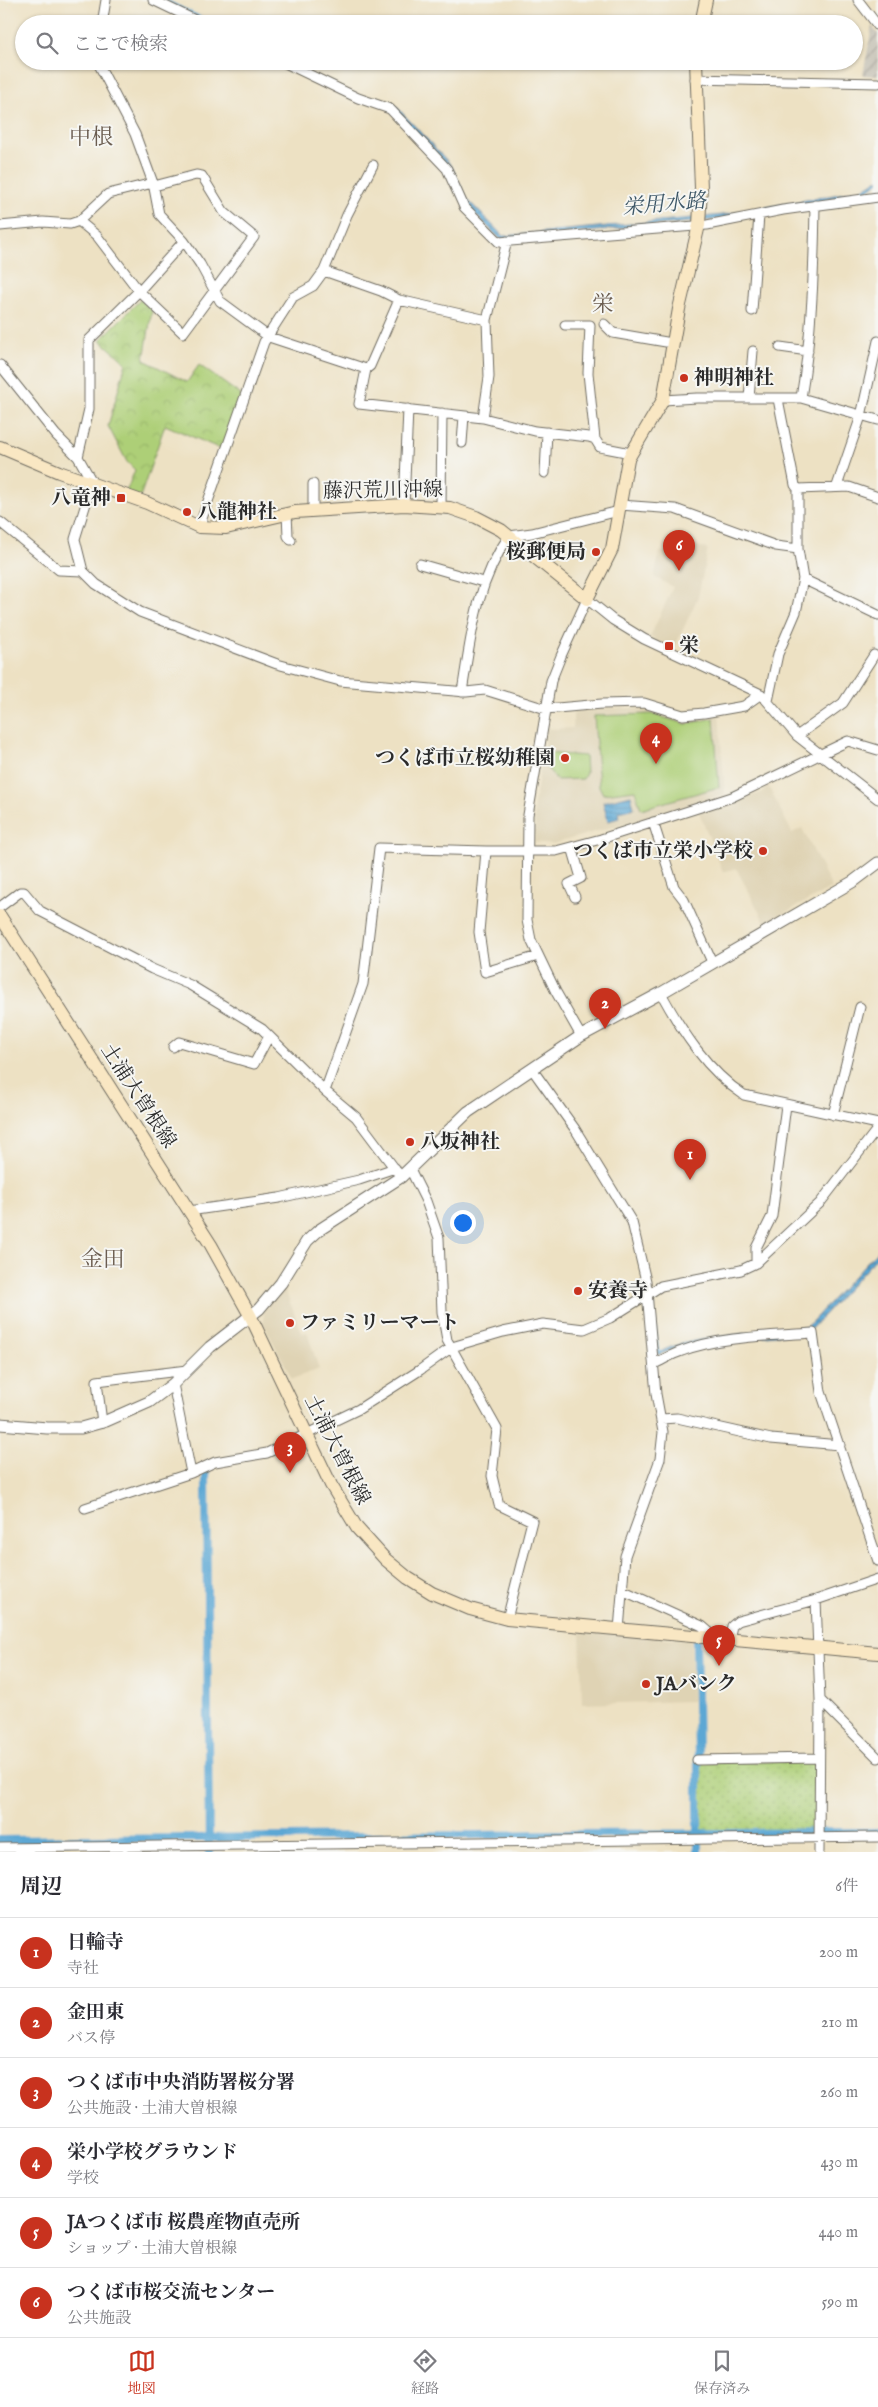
<!DOCTYPE html>
<html lang="ja">
<meta charset="utf-8">
<style>
body{margin:0;font-family:"IM FELL English","Noto Serif JP",serif;background:#f7f7f7;color:#2b2b33}
.you{position:absolute;left:462px;top:1222px;width:18px;height:18px;margin:-12px;border:4px solid #fff;border-radius:50%;background:#1a73e8;box-shadow:0 0 0 8px #1a73e833}
.badge{display:grid;place-items:center;width:32px;height:32px;border-radius:50%;background:#c8321e;color:#fff;font-size:16px;font-weight:700}
.pin{position:absolute;translate:-50% -41px;filter:drop-shadow(0 1px 2px #0008)}
.pin::after{content:'';position:absolute;top:26px;width:18px;height:15px;background:inherit;clip-path:polygon(0 0,100% 0,50% 100%)}
.list{margin:0;padding:0;list-style:none}
h2{display:flex;justify-content:space-between;align-items:center;height:65px;margin:0;padding:0 20px;font-size:21px}
h2 small{font-size:16px;font-weight:400;color:#7c7c81}
.list li{display:grid;grid-template-columns:32px 1fr auto;gap:15px;align-items:center;box-sizing:border-box;height:70px;padding:0 20px;border-top:1px solid #e1e1e2}
.list b{display:block;font-size:19px;white-space:nowrap}
.list p{margin:0;font-size:16px;white-space:nowrap;color:#7c7c81}
.list em{font-size:16px;font-style:normal;color:#7c7c81}
.icon{flex:none;width:28px;height:28px;fill:none;stroke:currentColor;stroke-width:2;stroke-linecap:round;stroke-linejoin:round}
.map{position:relative;flex:none;width:878px;height:1852px;overflow:hidden}
.search{position:absolute;background:#fff;box-shadow:0 1px 4px #0004;left:15px;right:15px;top:15px;height:55px;display:flex;align-items:center;gap:12px;box-sizing:border-box;padding:0 18px;border-radius:28px;color:#7c7c81;font-size:19px}
.sheet{height:485px;background:#fff}
nav{display:flex;justify-content:space-around;align-items:center;box-sizing:border-box;height:70px;border-top:1px solid #e1e1e2;background:#fff;font-size:14px;color:#7c7c81}
nav a{display:grid;justify-items:center;gap:2px}
nav .on{color:#c8321e}
.map>svg:first-child{display:block}
.built{fill:#dfd3b4}
.industrial{fill:url(#industrial-furrows)}
.grass{fill:url(#grass-dots);stroke:#6c7d51}
.park{fill:url(#park-crowns);stroke:#6c7d51}
.pitch{fill:#adcf77;stroke:#6c7d51}
.water{fill:url(#water-rules);stroke:#436980}
.lines{fill:none;stroke-linecap:round;stroke-linejoin:round}
.stream{stroke:#5ba7d4;stroke-width:2.5}
.canal{stroke:#5ba7d4;stroke-width:8}
.minor-casing{stroke:#6f6b60;stroke-width:11}
.tertiary-casing{stroke:#6f6b60;stroke-width:13}
.secondary-casing{stroke:#6f6b60;stroke-width:14}
.minor{stroke:#fff;stroke-width:9}
.tertiary{stroke:#fff;stroke-width:11}
.secondary{stroke:#f9e7c3;stroke-width:12}
.poi-dot{fill:#c8321e;stroke:#f6f6f2;stroke-width:2}
.labels{text-anchor:middle;dominant-baseline:central;stroke-width:4;stroke-linejoin:round;paint-order:stroke}
.poi-label{font-size:20px;font-weight:bold;fill:#2b2b2b;stroke:#f6f6f2;text-anchor:start}
.street-label{font-size:20px;fill:#2b2b2b;stroke:#f6f6f2}
.water-label{font-size:21px;font-style:italic;fill:#3c5666;stroke:#f6f6f2}
.quarter-label{font-size:22px;fill:#6b5d50;stroke:#f6f6f2}
</style>
<div class="map">
<svg width="878" height="1852" viewBox="0 0 878 1852">
<defs>
<pattern id="industrial-furrows" width="10" height="10" patternUnits="userSpaceOnUse" patternTransform="scale(1.25)"><rect width="10" height="10" fill="#c8c4b8"/><path d="M-1 1l2-2M0 10L10 0M9 11l2-2" fill="none" stroke="#a39f96"/></pattern>
<pattern id="grass-dots" width="8" height="8" patternUnits="userSpaceOnUse" patternTransform="scale(1.25)"><rect width="8" height="8" fill="#adcf77"/><path d="M2 2h.1M6 6h.1" fill="none" stroke="#95b267" stroke-width="1.8" stroke-linecap="round"/></pattern>
<pattern id="park-crowns" width="20" height="18" patternUnits="userSpaceOnUse" patternTransform="scale(1.25)"><rect width="20" height="18" fill="#adcf77"/><path d="M2 6a3 3 0 1 1 6 0M12 15a3 3 0 1 1 6 0" fill="none" stroke="#95b267"/></pattern>
<pattern id="water-rules" width="6" height="5" patternUnits="userSpaceOnUse" patternTransform="scale(1.25)"><rect width="6" height="5" fill="#5ba7d4"/><path d="M0 2.5h6" fill="none" stroke="#4b88ac"/></pattern>
</defs>
<rect width="100%" height="100%" fill="#f6f6f2"/>
<filter id="ink" filterUnits="userSpaceOnUse"><feTurbulence type="fractalNoise" baseFrequency=".02" numOctaves="2"/><feDisplacementMap in="SourceGraphic" scale="10" xChannelSelector="R" yChannelSelector="G"/><feConvolveMatrix kernelMatrix="1 2 1 2 8 2 1 2 1" color-interpolation-filters="sRGB"/></filter>
<filter id="wash" filterUnits="userSpaceOnUse"><feTurbulence type="fractalNoise" baseFrequency=".0096" numOctaves="4" result="noise"/><feDisplacementMap in="SourceGraphic" scale="20" xChannelSelector="R" yChannelSelector="G"/><feGaussianBlur stdDeviation="1.12" result="paint"/><feColorMatrix in="noise" values="0 0 0 0 0 0 0 0 0 0 0 0 0 0 0 0 0 1.4 0 .05"/><feComposite in="paint" operator="in"/></filter>
<g filter="url(#wash)">
<rect width="100%" height="100%" fill="#ede1c3"/>
<!-- built -->
<path class="built" d="M695 545 708 549 698 597 674 649 650 637 673 587 654 577 660 551 686 557Z
M602 708H650L686 718H706L719 714 725 795 552 844 535 842 534 805 547 729 573 728V711Z
M768 785 792 833 802 828 832 888 765 923 736 868 723 872 699 812 763 792Z
M284 1287 302 1333 307 1332 319 1369 292 1379 263 1322 264 1310Z
M580 1631 691 1640 693 1701 582 1704Z"/>
<!-- industrial -->
<path class="industrial" d="M872 26 878 34V76L863 75Z"/>
<!-- grass -->
<path class="grass" d="M817 1761 816 1829 701 1831 700 1763Z"/>
<!-- park -->
<path class="park" d="M140 300 152 310 144 360 187 382 199 365 241 395 223 450 165 425 140 497 126 492 135 470 127 462 108 426 126 363 100 340Z"/>
<!-- pitch -->
<path class="pitch" d="M651 714 686 724 714 718 719 787 641 809 635 790 603 794 599 786 594 716Z
M547 753 585 756 586 773 583 779 557 780 547 768Z"/>
<!-- water -->
<path class="water" d="M392 102 451 165 467 199 503 236 723 215 861 190 878 179V183L864 193 723 219 501 240 463 202 449 169 392 107Z
M631 795 634 808 618 812 619 818 608 821 603 802Z
M878 1250V1256L809 1331 681 1346 658 1355C667 1338 783 1330 807 1327Z"/>
<g class="lines">
<!-- stream -->
<path class="stream" d="M165 0 214 24
M378 100 393 106
M652 1298 658 1353 661 1352"/>
<!-- canal -->
<path class="canal" d="M206 1474 209 1852
M696 1641 698 1757
M698 1762V1834
M579 1834 878 1832
M0 1840 573 1834
M698 1844V1852"/>
</g>
</g>
<g filter="url(#ink)">
<g class="lines">
<defs>
<path id="minor" d="M153 0 203 24
M858 0 878 26
M102 24 106 0
M97 61 135 134 153 183 159 214 184 241 200 264 220 301 269 337 366 369 359 404 483 418 535 431 589 437 595 439 600 447 631 453
M281 61 358 98 390 109 447 169 464 207 499 242 707 225 783 210 878 197
M695 79 878 83
M79 221 97 236 139 291 183 333 254 237 224 212 202 176 196 175 154 186
M0 226 43 222 70 224 79 221 108 194 153 183
M184 241 139 291 89 340V409L78 457 91 480 92 484 75 539 83 571 96 584 140 612 277 664 340 681 466 692 485 690 546 709 602 704 644 703 683 715 704 713 744 706 761 694
M324 271 381 291 399 300
M752 311 759 215
M487 320 507 241
M604 324 613 333 672 343
M565 325H590L588 373 595 439
M780 347 808 351
M0 365 56 435 78 457
M366 369 370 366 399 300 487 320 489 377 483 418
M749 398 753 351
M801 398C812 334 814 270 815 205
M663 400 697 398H801L878 420
M462 443 464 416
M545 473 547 432
M313 484V511
M837 486 861 416 878 341
M798 489 849 487 878 497
M404 505 408 409
M620 505 675 509 776 546 798 549
M441 506 442 413
M287 513 288 536 291 540
M0 522 59 570 83 571
M199 527 264 342 293 297 313 286 324 271 347 215 373 165
M420 564 483 582
M803 579 878 615
M462 692C471 636 476 583 509 536L532 533 619 511
M768 701 778 654 796 612 803 579 798 549V489L795 485 778 399
M797 736 843 703 874 655
M653 822 674 887 684 900 712 962
M572 847 581 878 569 884 575 897
M486 851 479 932 485 972 538 956
M0 907 20 892H24L40 911 152 969 190 985 262 1029 325 1091 356 1117 401 1177
M661 993C681 1030 707 1071 744 1095L878 1124
M581 1036 556 992 531 940 527 920 528 815 551 681 561 656 587 599 613 620 644 639 761 694 797 736 878 799
M173 1047 179 1042 254 1064 269 1036
M532 1069 575 1129 632 1222 646 1281 656 1394 663 1432 660 1459 625 1556 619 1630
M325 1091 363 984 379 848 486 851H556L601 839 732 797 848 741 878 750
M833 1115 860 1007
M410 1169 426 1201 439 1238 442 1312 447 1340 497 1429 492 1476 499 1505 532 1521 507 1619
M189 1211 279 1198 359 1180 395 1168
M756 1263V1248L772 1216 786 1105
M654 1364C663 1360 672 1354 682 1351 720 1336 772 1336 813 1333L821 1392 878 1561
M173 1384 191 1473
M661 1419 677 1418 771 1439 840 1445
M102 1423 97 1381 187 1370
M85 1508 191 1473 215 1462 267 1453 359 1409 420 1370 452 1347 503 1332 543 1324 584 1329 610 1318 661 1286 741 1270 756 1263 820 1203 878 1128
M622 1590 702 1626 716 1638
M816 1600 820 1700 819 1852
M729 1639 732 1626 738 1621 816 1600 878 1579
M820 1700 878 1758
M697 1760 819 1758
M0 1848 878 1837"/>
<path id="tertiary" d="M0 1424 47 1428H81L106 1421 149 1402 173 1384 210 1347 259 1309 281 1283 307 1241 319 1230 401 1177 468 1112 581 1036 661 993 854 881 878 863"/>
<path id="secondary" d="M701 24 706 0
M0 447 59 472 147 503 199 527 226 528 295 512 404 505 450 508 476 517 501 530 587 599 612 549 628 459 663 400 679 309 699 225 701 188 696 61
M0 916 211 1245 251 1317 331 1485 357 1528 385 1559 408 1578 432 1593 470 1609 507 1619 878 1653"/>
</defs>
<!-- minor casing -->
<use href="#minor" class="minor-casing"/>
<!-- tertiary casing -->
<use href="#tertiary" class="tertiary-casing"/>
<!-- secondary casing -->
<use href="#secondary" class="secondary-casing"/>
<!-- minor -->
<use href="#minor" class="minor"/>
<!-- tertiary -->
<use href="#tertiary" class="tertiary"/>
<!-- secondary -->
<use href="#secondary" class="secondary"/>
</g>
</g>
<!-- markers -->
<g class="poi-dot">
<circle cx="684" cy="378" r="5"/>
<rect x="116" y="493" width="10" height="10" rx="2.5"/>
<circle cx="187" cy="512" r="5"/>
<circle cx="596" cy="552" r="5"/>
<rect x="664" y="641" width="10" height="10" rx="2.5"/>
<circle cx="565" cy="758" r="5"/>
<circle cx="763" cy="851" r="5"/>
<circle cx="410" cy="1142" r="5"/>
<circle cx="578" cy="1291" r="5"/>
<circle cx="290" cy="1323" r="5"/>
<circle cx="646" cy="1684" r="5"/>
</g>
<g class="labels">
<!-- poi labels -->
<g class="poi-label">
<text x="694" y="378">神明神社</text>
<text x="111" y="498" text-anchor="end">八竜神</text>
<text x="197" y="512">八龍神社</text>
<text x="586" y="552" text-anchor="end">桜郵便局</text>
<text x="679" y="646">栄</text>
<text x="555" y="758" text-anchor="end">つくば市立桜幼稚園</text>
<text x="753" y="851" text-anchor="end">つくば市立栄小学校</text>
<text x="420" y="1142">八坂神社</text>
<text x="588" y="1291">安養寺</text>
<text x="300" y="1323">ファミリーマート</text>
<text x="656" y="1684">JAバンク</text>
</g>
<!-- street labels -->
<g class="street-label">
<text transform="translate(383 491) rotate(-1)">藤沢荒川沖線</text>
<text transform="translate(138 1096) rotate(57)">土浦大曽根線</text>
<text transform="translate(337 1450) rotate(63)">土浦大曽根線</text>
</g>
<!-- water labels -->
<g class="water-label">
<text transform="translate(664 205) rotate(-5)">栄用水路</text>
</g>
<!-- quarter labels -->
<g class="quarter-label">
<text x="91" y="138">中根</text>
<text x="603" y="305">栄</text>
<text x="103" y="1260">金田</text>
</g>
</g>
</svg>
<div class="you"></div>
<div class="pin badge" style="left:690px;top:1180px">1</div>
<div class="pin badge" style="left:605px;top:1029px">2</div>
<div class="pin badge" style="left:290px;top:1473px">3</div>
<div class="pin badge" style="left:656px;top:764px">4</div>
<div class="pin badge" style="left:719px;top:1666px">5</div>
<div class="pin badge" style="left:679px;top:571px">6</div>
<div class="search"><svg class="icon" aria-label="search" viewBox="0 0 24 24"><circle cx="10" cy="10" r="6"/><path d="M15 15l6 6"/></svg>ここで検索</div>
</div>
<section class="sheet">
<h2>周辺<small>6件</small></h2>
<ul class="list">
<li><span class="badge">1</span><div><b>日輪寺</b><p>寺社</p></div><em>200 m</em></li>
<li><span class="badge">2</span><div><b>金田東</b><p>バス停</p></div><em>210 m</em></li>
<li><span class="badge">3</span><div><b>つくば市中央消防署桜分署</b><p>公共施設 · 土浦大曽根線</p></div><em>260 m</em></li>
<li><span class="badge">4</span><div><b>栄小学校グラウンド</b><p>学校</p></div><em>430 m</em></li>
<li><span class="badge">5</span><div><b>JAつくば市 桜農産物直売所</b><p>ショップ · 土浦大曽根線</p></div><em>440 m</em></li>
<li><span class="badge">6</span><div><b>つくば市桜交流センター</b><p>公共施設</p></div><em>590 m</em></li>
</ul>
</section>
<nav>
<a class="on"><svg class="icon" aria-label="map" viewBox="0 0 24 24"><path d="M3 6l6-2 6 2 6-2v14l-6 2-6-2-6 2zM9 4v14M15 6v14"/></svg>地図</a>
<a><svg class="icon" aria-label="directions" viewBox="0 0 24 24"><path d="M12 3l9 9-9 9-9-9zM9 14v-3h6M13 9l2 2-2 2"/></svg>経路</a>
<a><svg class="icon" aria-label="saved" viewBox="0 0 24 24"><path d="M7 4h10v16l-5-4-5 4z"/></svg>保存済み</a>
</nav>
